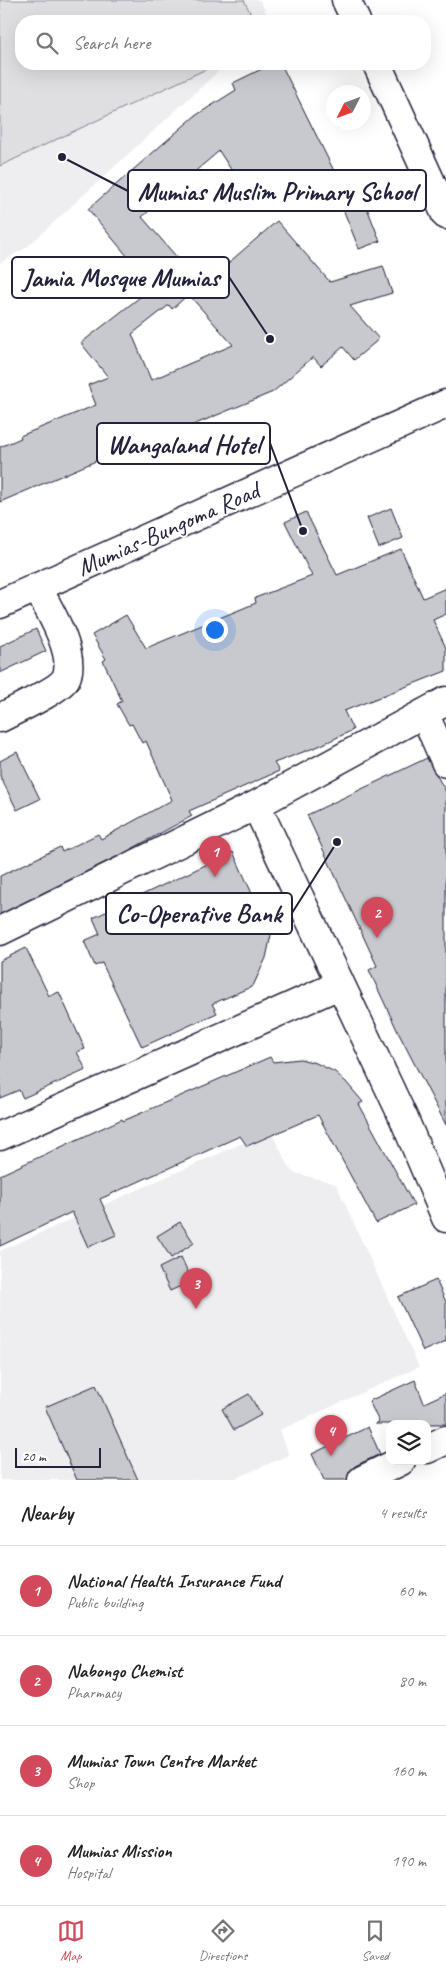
<!DOCTYPE html>
<style>
body{margin:0;font-family:Caveat,sans-serif;background:#f6f6f6;color:#222}
.controls{position:absolute;right:15px;bottom:15px;display:grid;overflow:hidden;border-radius:10px;box-shadow:0 5px 20px #0002}
.controls button{width:45px;height:45px;display:grid;place-items:center;padding:0;border:0;border-bottom:1px solid #e0e0e0;background:#fff;color:#222;font:25px sans-serif}
.compass{position:absolute;left:326px;top:85px;width:45px;height:45px;border-radius:50%;background:#fff;box-shadow:0 5px 20px #0002;rotate:228deg}
.scale{position:absolute;left:15px;bottom:12px;width:86px;box-sizing:border-box;padding-left:5px;border:2px solid #22223b;border-top:0;font-size:14px;line-height:18px;white-space:nowrap;color:#22223b;-webkit-text-stroke:4px #fff;paint-order:stroke}
.you{position:absolute;left:214px;top:629px;width:18px;height:18px;margin:-12px;border:4px solid #fff;border-radius:50%;background:#1a73e8;box-shadow:0 0 0 8px #1a73e833}
.badge{display:grid;place-items:center;width:32px;height:32px;border-radius:50%;background:#d1495b;color:#fff;font-size:16px;font-weight:700}
.pin{position:absolute;translate:-50% -41px;filter:drop-shadow(0 1px 2px #0008)}
.pin::after{content:'';position:absolute;top:26px;width:18px;height:15px;background:inherit;clip-path:polygon(0 0,100% 0,50% 100%)}
.list{margin:0;padding:0;list-style:none}
h2{display:flex;justify-content:space-between;align-items:center;height:65px;margin:0;padding:0 20px;font-size:21px}
h2 small{font-size:16px;font-weight:400;color:#767676}
.list li{display:grid;grid-template-columns:32px 1fr auto;gap:15px;align-items:center;box-sizing:border-box;height:90px;padding:0 20px;border-top:1px solid #e0e0e0}
.list b{display:block;font-size:19px;white-space:nowrap}
.list p{margin:0;font-size:16px;white-space:nowrap;color:#767676}
.list em{font-size:16px;font-style:normal;color:#767676}
.icon{flex:none;width:28px;height:28px;fill:none;stroke:currentColor;stroke-width:2;stroke-linecap:round;stroke-linejoin:round}
.map{position:relative;flex:none;width:446px;height:1480px;overflow:hidden}
.search{position:absolute;background:#fff;box-shadow:0 5px 20px #0002;left:15px;right:15px;top:15px;height:55px;display:flex;align-items:center;gap:12px;box-sizing:border-box;padding:0 18px;border-radius:20px;color:#767676;font-size:19px}
.sheet{height:425px;background:#fff}
nav{display:flex;justify-content:space-around;align-items:center;box-sizing:border-box;height:70px;border-top:1px solid #e0e0e0;background:#fff;font-size:14px;color:#767676}
nav a{display:grid;justify-items:center;gap:2px}
nav .on{color:#d1495b}
.map>svg:first-child{display:block}
.built{fill:#eeeef1}
.green{fill:#dfdfe2;stroke:#80808e}
.building{fill:#c8c8cf;stroke:#22223b}
.lines{fill:none;stroke-linecap:round;stroke-linejoin:round}
.minor-casing{stroke:#22223b;stroke-width:31}
.minor{stroke:#fff;stroke-width:28}
.labels{text-anchor:middle;dominant-baseline:central;stroke-width:4;stroke-linejoin:round;paint-order:stroke}
.street-label{font-size:25px;fill:#22223b;stroke:#fff}
.leader{fill:none;stroke:#22223b;stroke-width:2}
.callout-dot{fill:#22223b;stroke:#fff;stroke-width:2}
.callout{fill:#fff;stroke:#22223b;stroke-width:2}
.callout-label{font-size:26px;text-anchor:middle;font-weight:bold;fill:#22223b}
</style>
<div class="map">
<svg width="446" height="1480" viewBox="0 0 446 1480">
<rect width="100%" height="100%" fill="#fff"/>
<filter id="ink" filterUnits="userSpaceOnUse"><feTurbulence type="fractalNoise" baseFrequency=".02" numOctaves="2"/><feDisplacementMap in="SourceGraphic" scale="10" xChannelSelector="R" yChannelSelector="G"/><feConvolveMatrix kernelMatrix="1 2 1 2 8 2 1 2 1" color-interpolation-filters="sRGB"/></filter>
<g filter="url(#ink)">
<!-- built -->
<path class="built" d="M0 0H260L270 21H21V64H230L223 67 27 247 0 263Z
M270 1131 292 1172 336 1184 419 1367 280 1430 289 1455 231 1480H0V1251Z"/>
<!-- green -->
<path class="green" d="M0 0H244L254 21H21V64H217L0 166Z"/>
<!-- building -->
<path class="building" d="M272 64H281L335 173 258 211 219 151 142 217 200 284 172 309 169 305 132 334 151 380 233 345 190 296 277 221 330 282 383 266 392 293 350 306 379 339 354 360 343 347 321 366 313 357 273 392 118 456 117 452 0 502V447L21 438 20 436 96 405 88 385 108 377 81 343 153 287 88 209 195 116 236 90 233 83Z
M356 180 380 241 359 249 335 189Z
M391 508 403 538 379 548 367 518Z
M306 512 337 575 401 549 423 598 446 588V614L433 620 446 648V671L344 711 353 730 319 746 274 763 279 771 189 811 192 816 124 853 0 914V876L60 847 62 852 98 834 101 839 172 800 146 741 142 743 132 724 129 725 117 704 122 701 103 661 106 659 92 635 126 615 146 648 256 603 255 598 312 576 285 522Z
M36 629 46 651 0 673V646Z
M17 752 40 799 17 810 0 776V761Z
M427 758 446 792V1125L398 1032 369 970 377 966 307 815Z
M233 852 271 935 266 958 253 986 212 1004 217 1013 142 1047 102 963 95 966 84 941 100 934 93 918Z
M26 948 49 996 59 992 85 1049 77 1052 86 1070 23 1098 19 1090 0 1098V961Z
M270 1057 273 1062 300 1059 316 1063 335 1072 346 1082 363 1102 359 1104 414 1205 376 1223 318 1115 247 1146 240 1136 100 1199 116 1235 88 1247 72 1212 0 1246V1175L122 1119 123 1121Z
M180 1222 194 1243 171 1258 157 1236Z
M181 1257 192 1281 170 1291 159 1268Z
M436 1280 446 1302V1341L423 1351 398 1297Z
M415 1380 424 1403 446 1393V1424H375L379 1422 369 1401Z
M96 1385 138 1480H77L45 1407Z
M249 1394 261 1415 234 1430 222 1409Z
M368 1427 380 1454 355 1466 349 1472 347 1480H324L312 1454Z"/>
<g class="lines">
<defs>
<path id="minor" d="M346 0 356 21
M377 64 446 215
M0 604 446 404
M424 713 446 763
M0 718C13 711 60 690 66 678 77 654 48 608 37 587
M256 805 404 1119 446 1218
M0 931 256 805 446 701
M0 1136 339 985
M427 1449 446 1440
M362 1480 401 1461"/>
</defs>
<!-- minor casing -->
<use href="#minor" class="minor-casing"/>
<!-- minor -->
<use href="#minor" class="minor"/>
</g>
</g>
<g class="labels">
<!-- street labels -->
<g class="street-label">
<text transform="translate(168 529) rotate(-24)">Mumias-Bungoma Road</text>
</g>
</g>
<!-- callouts -->
<path class="leader" d="M62 157L128 191M270 339L229 277M303 531L270 443M337 842L292 913"/>
<g class="callout-dot">
<circle cx="62" cy="157" r="5"/>
<circle cx="270" cy="339" r="5"/>
<circle cx="303" cy="531" r="5"/>
<circle cx="337" cy="842" r="5"/>
</g>
<g class="callout">
<rect x="128" y="170" width="298" height="41" rx="5"/>
<rect x="12" y="257" width="217" height="41" rx="5"/>
<rect x="97" y="423" width="173" height="41" rx="5"/>
<rect x="106" y="893" width="186" height="41" rx="5"/>
</g>
<g class="callout-label">
<text x="277" y="200">Mumias Muslim Primary School</text>
<text x="121" y="286">Jamia Mosque Mumias</text>
<text x="184" y="453">Wangaland Hotel</text>
<text x="199" y="922">Co-Operative Bank</text>
</g>
</svg>
<div class="controls">
<button><svg class="icon" aria-label="layers" viewBox="0 0 24 24"><path d="M12 4l9 5-9 5-9-5zM3 14l9 5 9-5"/></svg></button>
</div>
<svg class="compass" viewBox="-18 -18 36 36"><path d="M0-13l5 13h-10z" fill="#e53935"/><path d="M0 13l5-13h-10z" fill="#767676"/></svg>
<div class="scale">20 m</div>
<div class="you"></div>
<div class="pin badge" style="left:215px;top:877px">1</div>
<div class="pin badge" style="left:377px;top:938px">2</div>
<div class="pin badge" style="left:196px;top:1309px">3</div>
<div class="pin badge" style="left:331px;top:1456px">4</div>
<div class="search"><svg class="icon" aria-label="search" viewBox="0 0 24 24"><circle cx="10" cy="10" r="6"/><path d="M15 15l6 6"/></svg>Search here</div>
</div>
<section class="sheet">
<h2>Nearby<small>4 results</small></h2>
<ul class="list">
<li><span class="badge">1</span><div><b>National Health Insurance Fund</b><p>Public building</p></div><em>60 m</em></li>
<li><span class="badge">2</span><div><b>Nabongo Chemist</b><p>Pharmacy</p></div><em>80 m</em></li>
<li><span class="badge">3</span><div><b>Mumias Town Centre Market</b><p>Shop</p></div><em>160 m</em></li>
<li><span class="badge">4</span><div><b>Mumias Mission</b><p>Hospital</p></div><em>190 m</em></li>
</ul>
</section>
<nav>
<a class="on"><svg class="icon" aria-label="map" viewBox="0 0 24 24"><path d="M3 6l6-2 6 2 6-2v14l-6 2-6-2-6 2zM9 4v14M15 6v14"/></svg>Map</a>
<a><svg class="icon" aria-label="directions" viewBox="0 0 24 24"><path d="M12 3l9 9-9 9-9-9zM9 14v-3h6M13 9l2 2-2 2"/></svg>Directions</a>
<a><svg class="icon" aria-label="saved" viewBox="0 0 24 24"><path d="M7 4h10v16l-5-4-5 4z"/></svg>Saved</a>
</nav>
